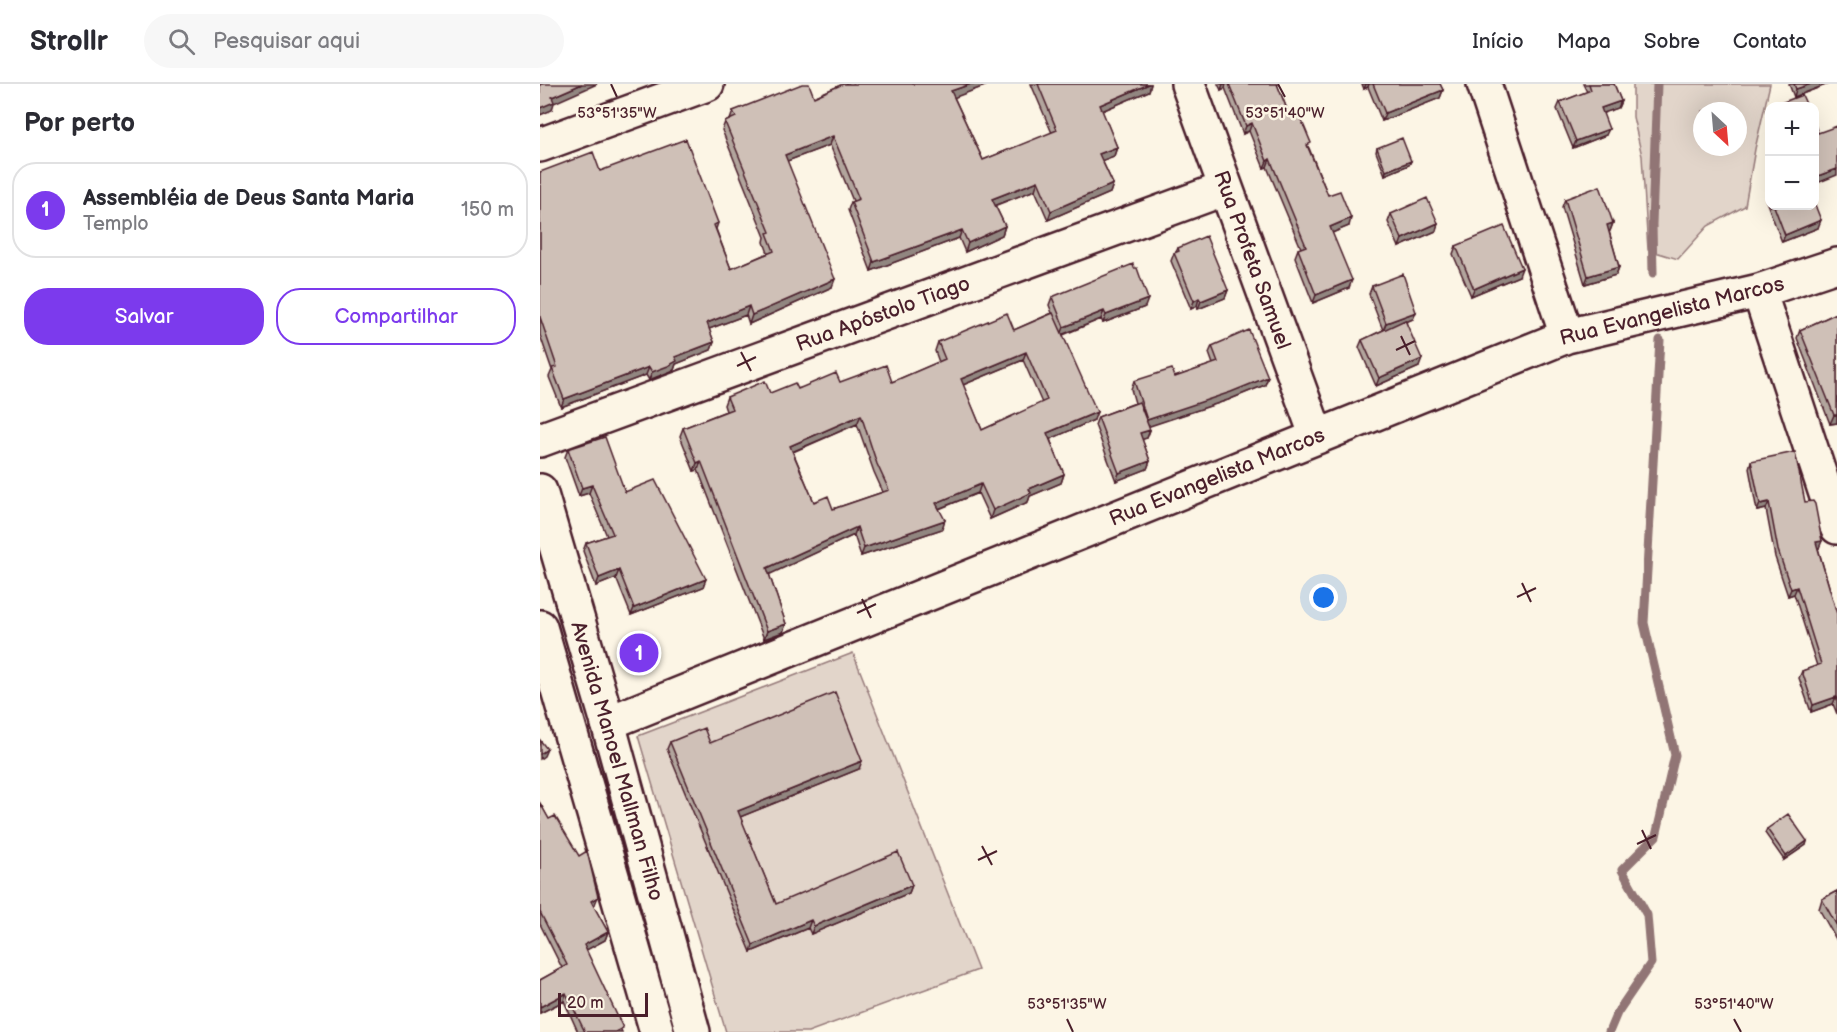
<!DOCTYPE html>
<html lang="pt">
<meta charset="utf-8">
<style>
body{margin:0;font-family:"Balsamiq Sans",sans-serif;background:#f7f7f7;color:#2b2b33}
.controls{position:absolute;right:18px;top:18px;display:grid;overflow:hidden;border-radius:12px;box-shadow:0 6px 24px #0002}
.controls button{width:54px;height:54px;display:grid;place-items:center;padding:0;border:0;border-bottom:2px solid #e1e1e2;background:#fff;color:#2b2b33;font:30px sans-serif}
.compass{position:absolute;left:1153px;top:18px;width:54px;height:54px;border-radius:50%;background:#fff;box-shadow:0 6px 24px #0002;rotate:154deg}
.scale{position:absolute;left:18px;bottom:15px;width:90px;box-sizing:border-box;padding-left:6px;border:3px solid #4a1f2b;border-top:0;font-size:16px;line-height:21px;white-space:nowrap;color:#4a1f2b;-webkit-text-stroke:4px #fcf5e5;paint-order:stroke}
.you{position:absolute;left:784px;top:514px;width:21px;height:21px;margin:-15px;border:4px solid #fff;border-radius:50%;background:#1a73e8;box-shadow:0 0 0 9px #1a73e833}
.badge{display:grid;place-items:center;width:39px;height:39px;border-radius:50%;background:#7c3aed;color:#fff;font-size:20px;font-weight:700}
.pin{position:absolute;translate:-50% -50%;border:3px solid #fff;box-shadow:0 2px 6px #0006}
.list{margin:0;padding:0;list-style:none}
h2{display:flex;justify-content:space-between;align-items:center;height:78px;margin:0;padding:0 24px;font-size:26px}
h2 small{font-size:20px;font-weight:400;color:#7c7c81}
.list li{display:grid;grid-template-columns:39px 1fr auto;gap:18px;align-items:center;box-sizing:border-box;height:96px;margin:0 12px 12px;padding:0 12px;border:2px solid #e1e1e2;border-radius:24px}
.list b{display:block;font-size:22px;white-space:nowrap}
.list p{margin:0;font-size:20px;white-space:nowrap;color:#7c7c81}
.list em{font-size:20px;font-style:normal;color:#7c7c81}
.actions{display:flex;gap:12px;padding:18px 24px}
.actions a{flex:1;padding:14px 0;border:2px solid #7c3aed;border-radius:24px;text-align:center;font-size:21px;color:#7c3aed}
.actions .main{background:#7c3aed;color:#fff}
.icon{flex:none;width:33px;height:33px;fill:none;stroke:currentColor;stroke-width:2;stroke-linecap:round;stroke-linejoin:round}
.map{position:relative;flex:none;width:1297px;height:948px;overflow:hidden}
header{display:flex;align-items:center;gap:36px;box-sizing:border-box;height:84px;padding:0 30px;background:#fff;border-bottom:2px solid #e1e1e2}
header strong{font-size:28px}
nav{display:flex;gap:33px;margin-inline-start:auto;font-size:21px}
.search{width:420px;height:54px;background:#f7f7f7;display:flex;align-items:center;gap:15px;box-sizing:border-box;padding:0 21px;border-radius:33px;color:#7c7c81;font-size:22px}
main{display:flex}
aside{flex:1;background:#fff}
.map>svg:first-child{display:block}
.green{fill:#e2d5ca;stroke:#967a7a;stroke-width:1.5;fill-rule:evenodd}
.lines{fill:none;stroke-linecap:round;stroke-linejoin:round}
.stream{stroke:#917474;stroke-width:9}
.minor-casing{stroke:#4a1f2b;stroke-width:38}
.tertiary-casing{stroke:#4a1f2b;stroke-width:38}
.minor{stroke:#fcf5e5;stroke-width:33}
.tertiary{stroke:#fcf5e5;stroke-width:33}
.wall{fill:#b2a59d;stroke:#4a1f2b;stroke-width:1.5;fill-rule:evenodd}
.shaded-wall{fill:#918680;stroke:#4a1f2b;stroke-width:1.5}
.building{fill:#cfc0b7;stroke:#4a1f2b;stroke-width:1.5;fill-rule:evenodd}
.ticks{fill:none;stroke:#4a1f2b;stroke-width:2}
.labels{text-anchor:middle;dominant-baseline:central;stroke-width:5;stroke-linejoin:round;paint-order:stroke}
.street-label{font-size:21px;fill:#4a1f2b;stroke:#fcf5e5}
.ticks-label{font-size:15px;text-anchor:middle;fill:#4a1f2b;stroke:#fcf5e5;stroke-width:5;stroke-linejoin:round;paint-order:stroke}
</style>
<header>
<strong>Strollr</strong>
<div class="search"><svg class="icon" aria-label="search" viewBox="0 0 24 24"><circle cx="10" cy="10" r="6"/><path d="M15 15l6 6"/></svg>Pesquisar aqui</div>
<nav><a>Início</a><a>Mapa</a><a>Sobre</a><a>Contato</a></nav>
</header>
<main>
<aside>
<h2>Por perto<small></small></h2>
<ul class="list">
<li><span class="badge">1</span><div><b>Assembléia de Deus Santa Maria</b><p>Templo</p></div><em>150 m</em></li>
</ul>
<div class="actions"><a class="main">Salvar</a><a>Compartilhar</a></div>
</aside>
<div class="map">
<svg width="1297" height="948" viewBox="0 0 1297 948">
<rect width="100%" height="100%" fill="#fcf5e5"/>
<filter id="ink" filterUnits="userSpaceOnUse"><feTurbulence type="fractalNoise" baseFrequency=".0167" numOctaves="2"/><feDisplacementMap in="SourceGraphic" scale="12" xChannelSelector="R" yChannelSelector="G"/><feConvolveMatrix kernelMatrix="1 2 1 2 8 2 1 2 1" color-interpolation-filters="sRGB"/></filter>
<g filter="url(#ink)">
<!-- green -->
<path class="green" d="M1093 0H1230L1215 65 1205 122 1168 142 1138 175 1108 166 1102 72 1093 33ZM1162 27H1198V63H1162Z
M313 569 438 886 268 948H186L98 652Z"/>
<g class="lines">
<!-- stream -->
<path class="stream" d="M1113 189 1112 140 1117 0
M1069 948 1077 929 1111 879 1107 831 1082 786 1116 752 1135 671 1104 539 1120 256"/>
<defs>
<path id="minor" d="M648 0 777 353
M944 0 1027 252
M0 61 167 0
M1219 207 1297 443
M0 356 686 104
M68 639 1027 252 1219 207 1297 181"/>
<path id="tertiary" d="M0 407 68 639 153 948
M0 543 117 948"/>
</defs>
<!-- minor casing -->
<use href="#minor" class="minor-casing"/>
<!-- tertiary casing -->
<use href="#tertiary" class="tertiary-casing"/>
<!-- minor -->
<use href="#minor" class="minor"/>
<!-- tertiary -->
<use href="#tertiary" class="tertiary"/>
</g>
<!-- wall -->
<path class="wall" d="M303 0H450L414 13 443 76 512 49 491 0H611L609 7 562 27 577 63 574 72 562 76 573 100 570 109 508 136 495 106 455 121 465 142 462 151 425 168 419 154 331 187 308 126 311 118 313 117 290 61 247 77 292 203 209 240 206 231 169 245 174 258 171 266 136 280 134 286 125 290 109 296 106 291 21 323 9 293 12 286 0 251V88L60 87 178 139 176 145 191 185 228 169 224 158 225 153 182 46 185 38 190 36 193 27 274 13Z
M678 0H737L750 33 769 64 788 111 809 142 792 149 809 204 773 219 755 173 758 165 761 164 727 83 724 84 709 47 703 50 685 4 681 6Z
M822 0H900L903 6 900 14 842 37 828 3 824 5Z
M1043 0H1074L1081 17 1078 24 1063 29 1066 51 1033 64 1017 25 1020 18 1047 8Z
M1249 0H1288L1254 13Z
M837 64 871 77 869 81 845 91 836 68Z
M1229 109H1230V122H1275L1278 144 1242 158 1226 117Z
M1025 115 1073 139 1070 147H1069L1079 183 1076 191 1045 200 1022 123Z
M851 130 898 139 896 147 859 163 848 138Z
M916 162 979 192 931 212 913 170Z
M638 164 688 206 685 214 658 225 657 222 651 225 631 177 634 169 636 168Z
M832 202 876 228 873 235 866 238 879 283 836 302 819 263 822 256 843 246 829 210Z
M512 213 605 223 563 239 561 235 523 251 554 336 510 355 524 390 521 399 490 412 488 418 450 435 438 409 399 425 402 445 321 472 314 451 229 490 246 540 243 548 224 555 158 386 154 387 140 352 143 344 186 327 184 321 187 313 230 309 300 298H352L399 278 395 267 398 258 474 246 512 229 509 221ZM483 276 502 319 442 346 423 301ZM317 340 334 388 343 408 293 425 274 418 253 368Z
M1297 229V339L1290 340 1257 254 1260 246Z
M672 262 728 293 725 301 688 316 608 342 610 346 607 354 602 355 610 377 607 385 576 397 555 341 558 333 595 319 591 305 594 297 635 293 673 280 669 269Z
M28 365 85 408 163 503 91 531 76 494 56 502 43 467 46 459 67 452 49 409 39 412 25 373Z
M1211 377 1265 418 1279 464H1278L1297 530V630L1293 620 1271 628 1259 594 1262 587 1277 582 1254 510 1248 512 1235 473 1226 425 1217 427 1209 384Z
M130 658 170 659 319 685 200 733 236 820 372 801 369 809 271 850 268 844 211 868 127 665Z
M0 719 55 820 53 821 68 848 65 856 46 866 82 948H38L24 917 0 929V896L22 884 0 840Z
M1227 745 1267 757 1266 761 1244 776 1225 749Z
M1297 807V857L1279 825 1282 815Z"/>
<!-- shaded-wall -->
<path class="shaded-wall" d="M42 0H57L14 19 12 26 0 31V24L12 13Z
M431 0H450L408 16 411 7Z
M609 0H611L609 7 557 29 560 21Z
M683 0H686L685 4 681 6Z
M826 0H829L828 3 824 5Z
M1271 0H1288L1254 13 1256 5Z
M903 6 900 14 842 37 845 29Z
M1081 17 1078 24 1058 31 1061 24Z
M712 39 709 47 703 50 706 42Z
M1069 45 1066 51 1033 64 1036 57Z
M293 52 290 61 242 79 245 71Z
M577 63 574 72 556 79 559 70Z
M730 75 727 83 724 84 727 77Z
M871 77 869 81 845 91 846 87Z
M1297 85V91L1275 100V93Z
M498 97 495 106 449 124 452 115Z
M573 100 570 109 508 136 511 127Z
M811 134 809 142 787 151 790 143Z
M1281 136 1278 144 1242 158 1245 151Z
M898 139 896 147 859 163 862 155Z
M1073 139 1070 147 1064 149 1067 141Z
M465 142 462 151 425 168 428 159Z
M422 146 419 154 331 187 334 178Z
M1079 183 1076 191 1045 200 1048 192Z
M982 184 979 192 931 212 934 205Z
M295 195 292 203 209 240 212 231Z
M812 196 809 204 773 219 776 211Z
M688 206 685 214 658 225 661 217Z
M659 214 657 222 651 225 654 217Z
M608 215 605 223 563 239 566 231Z
M209 222 206 231 164 247 167 239Z
M564 227 561 235 521 251 524 243Z
M876 228 873 235 843 247 846 239Z
M174 258 171 266 136 280 134 286 109 296 112 288 135 273Z
M486 268 483 276 418 303 421 295Z
M882 275 879 283 836 302 839 294Z
M109 283 106 291 21 323 24 315Z
M728 293 725 301 688 316 604 344 607 336Z
M557 328 554 336 504 358 507 349Z
M321 331 317 340 247 370 250 362Z
M1294 331H1297V339L1290 340Z
M610 346 607 354 597 357 600 349Z
M161 377 158 386 154 387 157 379Z
M610 377 607 385 576 397 579 389Z
M524 390 521 399 490 412 488 418 450 435 453 426 489 405Z
M441 400 438 409 393 427 396 419Z
M52 401 49 409 39 412 42 404Z
M1229 418 1226 425 1217 427 1220 420Z
M405 436 402 445 321 472 324 464Z
M317 443 314 451 224 493 227 484Z
M1282 457 1279 464 1273 465 1276 458Z
M79 486 76 494 56 502 59 494Z
M166 495 163 503 91 531 94 524Z
M1257 503 1254 510 1248 512 1251 505Z
M246 540 243 548 224 555 227 547Z
M1296 613 1293 620 1271 628 1273 621Z
M7 665 4 672 0 675V670Z
M322 677 319 685 195 735 198 727Z
M1267 757 1266 761 1244 776 1246 772Z
M372 801 369 809 271 850 274 842Z
M58 813 55 820 48 824 51 817Z
M271 836 268 844 211 868 213 861Z
M68 848 65 856 41 869 44 861Z
M26 909 24 917 0 929V923Z"/>
<!-- building -->
<path class="building" d="M0 0H42L12 13 14 18 0 24Z
M262 0H269L274 13 303 0H431L411 7 443 76 517 46 498 0H609L560 21 577 63 559 70 573 100 511 127 498 97 452 115 465 142 428 159 422 146 334 178 311 118 319 115 293 52 245 71 295 195 212 231 209 222 167 239 174 258 135 273 137 277 128 282 112 288 109 283 24 315 12 284 17 283 0 233V88L53 68 60 87 146 55 178 139 174 141 191 185 234 167 227 149 230 148 185 38 196 33 193 27Z
M689 0H737L750 33 759 30 771 59 767 61 788 111 800 107 811 134 790 143 812 196 776 211 758 165 766 162 730 75 727 77 712 39 706 42Z
M833 0H900L903 6 845 29Z
M1049 0H1074L1081 17 1061 24 1069 45 1036 57 1020 18 1051 6Z
M1254 0H1271L1256 5Z
M1262 11 1267 22H1233Z
M1275 41 1278 49 1297 42V85L1275 93Z
M862 54 871 77 846 87 837 64Z
M1060 102 1073 139 1067 141 1079 183 1048 192 1025 115Z
M887 114 898 139 862 155 851 130Z
M1275 121 1281 136 1245 151 1234 122H1275Z
M964 142 982 184 934 205 916 162Z
M666 152 688 206 661 217 659 214 654 217 634 169 639 167 638 164Z
M593 180 594 184H597L608 215 566 231 564 227 524 243 512 213Z
M863 190 876 228 846 239 832 202Z
M467 229 474 246 513 229 557 328 507 349 524 390 489 405 491 409 453 426 441 400 396 419 405 436 324 464 317 443 227 484 246 540 227 547 161 377 157 379 143 344 192 325 187 313 225 297 230 309 255 299 258 305 296 289 300 298 346 281 352 298 405 275 398 258ZM486 268 507 316 442 346 421 295ZM321 331 337 380 349 406 293 425 288 412 274 418 250 362Z
M1297 229V331H1294L1260 246Z
M865 236 882 275 839 294 822 256Z
M709 246 728 293 691 308 607 336 594 297 632 285 635 293 678 278 672 262Z
M599 318 610 346 600 349 610 377 579 389 558 333Z
M65 353 85 408 115 396 166 495 94 524 79 486 59 494 46 459 73 450 52 401 42 404 28 365Z
M1255 368 1265 418 1273 417 1275 420 1282 457 1276 458 1297 530V616L1296 613 1273 621 1262 587 1281 580 1257 503 1251 505 1238 466 1229 418 1220 420 1211 377Z
M295 608 322 677 198 727 236 820 358 768 372 801 274 842 271 836 213 861 130 658 164 644 170 659Z
M0 656 7 665 0 670Z
M0 719 9 735 15 732 39 772 47 767 58 813 51 817 68 848 44 861 83 944 75 948H45L26 909 0 923V896L27 881 0 828Z
M1248 730 1267 757 1246 772 1227 745Z
M1297 807V842L1282 815Z"/>
</g>
<!-- ticks -->
<path class="ticks" d="M71 0 77 13M738 0 745 13M861 252 870 271M856 266 875 257M201 268 211 287M197 282 216 273M982 499 991 518M977 513 996 504M322 515 331 534M317 529 336 520M1102 746 1111 765M1097 760 1116 751M442 762 452 781M438 776 457 767M527 935 533 948M1194 935 1201 948"/>
<g class="labels">
<!-- street labels -->
<g class="street-label">
<text transform="translate(712 176) rotate(70)">Rua Profeta Samuel</text>
<text transform="translate(1132 227) rotate(-14)">Rua Evangelista Marcos</text>
<text transform="translate(343 230) rotate(-20)">Rua Apóstolo Tiago</text>
<text transform="translate(677 393) rotate(-22)">Rua Evangelista Marcos</text>
<text transform="translate(77 677) rotate(74)">Avenida Manoel Mallman Filho</text>
</g>
</g>
<g class="ticks-label">
<text x="77" y="34">53°51'35"W</text>
<text x="745" y="34">53°51'40"W</text>
<text x="527" y="925">53°51'35"W</text>
<text x="1194" y="925">53°51'40"W</text>
</g>
</svg>
<div class="controls">
<button>+</button>
<button>−</button>
</div>
<svg class="compass" viewBox="-18 -18 36 36"><path d="M0-13l5 13h-10z" fill="#e53935"/><path d="M0 13l5-13h-10z" fill="#7c7c81"/></svg>
<div class="scale">20 m</div>
<div class="you"></div>
<div class="pin badge" style="left:99px;top:569px">1</div>
</div>
</main>
